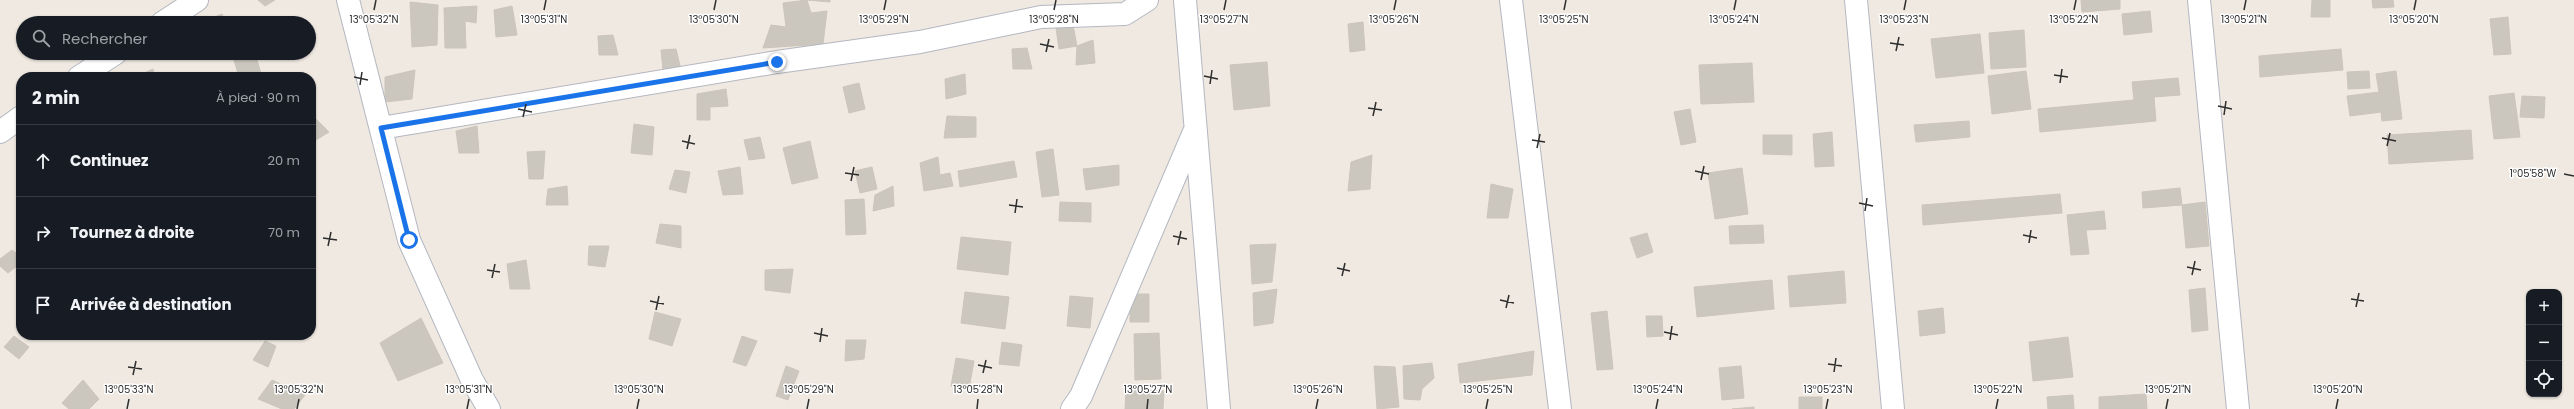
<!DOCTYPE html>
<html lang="fr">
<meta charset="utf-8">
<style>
body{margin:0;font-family:Poppins,sans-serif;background:#242831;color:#f1f3f6}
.controls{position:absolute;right:12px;bottom:12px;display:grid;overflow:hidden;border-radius:8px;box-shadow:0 1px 3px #0004}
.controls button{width:36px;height:36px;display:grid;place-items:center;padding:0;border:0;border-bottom:1px solid #363941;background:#171b24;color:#f1f3f6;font:20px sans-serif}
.stop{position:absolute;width:12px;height:12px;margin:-9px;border:3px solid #1a73e8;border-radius:50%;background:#fff}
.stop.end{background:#1a73e8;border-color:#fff;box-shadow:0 1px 4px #0008}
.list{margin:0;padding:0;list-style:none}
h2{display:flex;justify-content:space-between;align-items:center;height:52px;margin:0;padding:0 16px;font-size:17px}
h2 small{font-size:13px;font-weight:400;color:#9ea1a6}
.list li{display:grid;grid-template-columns:26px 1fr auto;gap:12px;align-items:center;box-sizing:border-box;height:72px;padding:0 16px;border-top:1px solid #363941}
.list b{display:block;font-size:15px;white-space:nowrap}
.list em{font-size:13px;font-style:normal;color:#9ea1a6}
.icon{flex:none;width:22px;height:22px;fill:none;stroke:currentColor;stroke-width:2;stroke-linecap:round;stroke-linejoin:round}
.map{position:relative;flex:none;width:2574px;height:409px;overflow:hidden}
.search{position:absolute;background:#171b24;box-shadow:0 1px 3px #0004;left:16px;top:16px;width:300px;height:44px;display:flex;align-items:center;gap:10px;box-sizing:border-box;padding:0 14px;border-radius:22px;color:#9ea1a6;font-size:15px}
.panel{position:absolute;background:#171b24;box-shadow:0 1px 3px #0004;left:16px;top:72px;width:300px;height:268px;border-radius:16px}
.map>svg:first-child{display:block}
.building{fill:#cbc7bf;stroke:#cbc5ba}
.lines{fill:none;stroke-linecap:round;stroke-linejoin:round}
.street-casing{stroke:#b4b7c1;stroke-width:24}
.street{stroke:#fff;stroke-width:22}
.route{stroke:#1a73e8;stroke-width:5}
.ticks{fill:none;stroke:#2e2e2e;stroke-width:1.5}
.ticks-label{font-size:10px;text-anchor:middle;fill:#2e2e2e;stroke:#fff;stroke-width:3;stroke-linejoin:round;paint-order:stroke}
</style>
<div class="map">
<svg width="2574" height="409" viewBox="0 0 2574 409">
<rect width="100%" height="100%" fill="#efe9e1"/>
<!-- building -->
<path class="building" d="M258 0H275L265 6Z
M807 0H830V2Z
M807 0 811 13 827 11 823 44 763 48 771 25 786 27 783 3Z
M2081 0H2120V9L2082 12Z
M2312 0H2330V17H2311Z
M2372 0H2393L2394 7 2373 8Z
M410 2 438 5 437 45 412 47Z
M477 6 476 23 465 21 466 48H445L444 8Z
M512 6 517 35 496 37 494 10Z
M2150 11 2152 32 2124 35 2122 14Z
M222 14 226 23H199Z
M2508 17 2511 54 2494 55 2490 19Z
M1363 22 1365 50 1350 52 1348 24Z
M1073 25 1077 46 1059 49 1056 28Z
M2024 30 2026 67 1991 69 1989 33Z
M1980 34 1984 73 1936 78 1931 39Z
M613 35 618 55H599L598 36Z
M1093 40 1095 63 1076 65 1077 46Z
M1027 48 1032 69H1013L1012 49Z
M676 49 681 70H663L661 50Z
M2341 49 2343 70 2260 77 2259 56Z
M255 53 262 77H239L234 60Z
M1267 62 1270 106 1234 110 1230 65Z
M1752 63 1754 102 1701 104 1699 65Z
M153 69 154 77H136Z
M415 70 412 99 385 102V77Z
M2026 71 2031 109 1992 114 1988 76Z
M2369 71 2370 88 2348 89 2347 72Z
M2396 71 2402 119 2382 121 2381 112 2350 116 2347 96 2379 92 2376 74Z
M965 74 966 94 946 99 945 79Z
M2178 78 2180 95 2154 97 2156 121 2040 132 2038 109 2134 100 2132 82Z
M859 83 865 109 849 113 843 87Z
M726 89 728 106 710 107V120H697V94Z
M2514 93 2520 137 2494 139 2489 96Z
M2522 96 2545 97 2544 118 2520 117Z
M1690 109 1696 142 1681 145 1674 112Z
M313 116 329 132 311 143V117Z
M947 116 976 117V137L944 138Z
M1969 121 1970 137 1916 142 1914 125Z
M634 124 654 127 652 155 631 153Z
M477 126 479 153H459L456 131Z
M2471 130 2473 159 2389 164 2387 135Z
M1832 132 1834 166 1815 167 1813 134Z
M1763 135H1792V155L1763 154Z
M760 137 765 158 749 160 744 140Z
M810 141 818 178 792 184 783 148Z
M1053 149 1059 195 1042 197 1036 152Z
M545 151 543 179H529L527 152Z
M1372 155 1370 189 1348 191 1351 162Z
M938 157 940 175 950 173 953 186 924 191 920 163Z
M1014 161 1017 177 960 187 958 171Z
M1119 165V185L1086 190 1083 169Z
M740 167 743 194 723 195 718 171Z
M872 167 877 189 860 193 855 171Z
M1742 168 1748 214 1715 219 1708 173Z
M675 170 690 172 686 193 669 189Z
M1491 184 1513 189 1508 218H1487Z
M567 186 568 205H546L548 189Z
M893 186 894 206 873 211 875 195Z
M2180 188 2182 205 2143 208 2142 192Z
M2060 194 2062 213 1923 225 1922 205Z
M864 199 866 234 846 235 845 200Z
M1060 202 1091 203V222L1059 221Z
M2205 202 2209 246 2186 248 2182 205Z
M2104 211 2106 229 2086 230 2089 254 2071 255 2067 215Z
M660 224 681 226V248L656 243Z
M1763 225 1764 243 1730 244 1729 226Z
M1647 233 1653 252 1637 258 1630 238Z
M961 237 1011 242 1008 275 957 269Z
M1276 244 1272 282 1252 284 1250 245Z
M589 246H609L605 267 588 265Z
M12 250 21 257V263L8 273 0 266V259Z
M526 260 530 289H510L507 264Z
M793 269 790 293 765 290V270Z
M1844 271 1846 303 1790 307 1788 276Z
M1772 280 1774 309 1697 317 1694 287Z
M2205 288 2208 330 2192 332 2189 290Z
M1277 289 1273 323 1254 326 1253 293Z
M965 292 1009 297 1005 329 961 323Z
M1130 294H1149V322H1130Z
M1070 296 1093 298 1090 328 1067 326Z
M1943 308 1945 333 1920 336 1918 311Z
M1607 311 1613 369 1597 370 1591 313Z
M655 312 681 319 672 346 649 339Z
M1646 316H1662L1663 336 1647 337Z
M421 318 443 363 398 381 380 343Z
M1159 333 1161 379 1135 380 1134 334Z
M14 336 29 347 19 359 4 347Z
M742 336 757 341 746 366 733 362Z
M2068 337 2073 377 2033 381 2029 342Z
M846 340H866L864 359 845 361Z
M265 341 276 346 268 367 253 360Z
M1002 342 1022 345 1019 366 999 364Z
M1534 351 1532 375 1460 383 1458 364Z
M956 358 974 361 969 389 951 386Z
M1432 363 1434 378 1422 389 1420 400 1404 399 1403 366Z
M786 366 799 371 788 400 776 396Z
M1374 366 1395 367 1399 407 1377 409Z
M1741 366 1744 398 1722 400 1719 368Z
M83 380 99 399 89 409H69L62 403Z
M272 380 305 395 294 409H282L258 399Z
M1126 390 1164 391 1163 409H1125Z
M2146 394 2147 409H2099V397Z
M2073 395 2074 409H2048L2047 397Z
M1799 397H1822V409H1799Z
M1754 407V409H1732Z"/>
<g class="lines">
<defs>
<path id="street" d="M348 0 409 240 472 380 489 409
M1185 0 1219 409
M1511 0 1560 409
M1856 0 1893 409
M2199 0 2238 409
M162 23 197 0
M79 77 116 53
M381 128 777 62 920 42 1041 17 1125 14 1147 0
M0 132 21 117
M1072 409 1081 396 1194 132"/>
</defs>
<!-- street casing -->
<use href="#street" class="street-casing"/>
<!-- street -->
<use href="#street" class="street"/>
</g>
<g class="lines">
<!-- route -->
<path class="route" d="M409 240 381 128 777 62"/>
</g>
<!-- ticks -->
<path class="ticks" d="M374 10 376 0M544 10 546 0M714 10 716 0M884 10 886 0M1054 10 1056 0M1224 10 1226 0M1394 10 1396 0M1564 10 1566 0M1734 10 1736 0M1904 10 1906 0M2074 10 2076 0M2244 10 2246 0M2414 10 2416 0M1890 43 1904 45M1040 44 1054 47M1896 51 1899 37M1046 52 1049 39M2054 75 2068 77M1204 76 1218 79M354 77 368 80M2060 83 2062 69M1210 84 1212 70M360 85 362 72M2218 106 2232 109M1368 108 1382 110M518 109 532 112M2224 115 2226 101M1373 116 1376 102M523 117 526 104M2382 138 2396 141M1532 140 1545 142M682 141 695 144M2387 146 2390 133M1537 148 1540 134M687 149 690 135M1695 171 1709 174M845 173 859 175M2564 174 2574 176M1701 180 1704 166M851 181 854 167M1859 203 1873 206M1009 205 1023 207M1865 211 1867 198M1015 213 1017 199M2023 235 2037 238M1173 236 1187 239M323 238 337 240M2029 243 2031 230M1178 245 1181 231M328 246 331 232M2187 267 2201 270M1337 268 1350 271M487 270 500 272M2192 275 2195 261M1342 276 1345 263M492 278 495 264M2351 299 2364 301M1500 300 1514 303M650 301 664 304M2356 307 2359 293M1506 308 1509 295M656 310 659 296M1664 332 1678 335M814 333 828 336M1670 340 1672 326M820 342 822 328M1828 364 1842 366M978 365 992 368M128 367 142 369M1834 372 1836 358M983 373 986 360M133 375 136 361M127 409 129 399M297 409 299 399M467 409 469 399M637 409 639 399M807 409 809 399M977 409 978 399M1147 409 1148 399M1316 409 1318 399M1486 409 1488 399M1656 409 1658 399M1826 409 1828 399M1996 409 1998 399M2166 409 2168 399M2336 409 2338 399"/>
<g class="ticks-label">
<text x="374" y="23">13°05'32"N</text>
<text x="544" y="23">13°05'31"N</text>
<text x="714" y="23">13°05'30"N</text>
<text x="884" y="23">13°05'29"N</text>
<text x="1054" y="23">13°05'28"N</text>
<text x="1224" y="23">13°05'27"N</text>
<text x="1394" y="23">13°05'26"N</text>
<text x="1564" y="23">13°05'25"N</text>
<text x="1734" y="23">13°05'24"N</text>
<text x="1904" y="23">13°05'23"N</text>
<text x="2074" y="23">13°05'22"N</text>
<text x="2244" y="23">13°05'21"N</text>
<text x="2414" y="23">13°05'20"N</text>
<text x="2533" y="177">1°05'58"W</text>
<text x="129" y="393">13°05'33"N</text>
<text x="299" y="393">13°05'32"N</text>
<text x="469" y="393">13°05'31"N</text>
<text x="639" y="393">13°05'30"N</text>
<text x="809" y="393">13°05'29"N</text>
<text x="978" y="393">13°05'28"N</text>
<text x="1148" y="393">13°05'27"N</text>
<text x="1318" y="393">13°05'26"N</text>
<text x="1488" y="393">13°05'25"N</text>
<text x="1658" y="393">13°05'24"N</text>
<text x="1828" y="393">13°05'23"N</text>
<text x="1998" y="393">13°05'22"N</text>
<text x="2168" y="393">13°05'21"N</text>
<text x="2338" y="393">13°05'20"N</text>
</g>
</svg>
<div class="controls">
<button>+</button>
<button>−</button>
<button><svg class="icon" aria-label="locate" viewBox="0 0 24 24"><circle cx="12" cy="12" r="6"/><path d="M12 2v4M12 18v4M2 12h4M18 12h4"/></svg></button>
</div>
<div class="stop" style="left:409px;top:240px"></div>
<div class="stop end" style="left:777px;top:62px"></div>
<div class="search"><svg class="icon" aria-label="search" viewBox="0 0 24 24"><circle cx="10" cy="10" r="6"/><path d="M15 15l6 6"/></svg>Rechercher</div>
<section class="panel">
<h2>2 min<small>À pied · 90 m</small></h2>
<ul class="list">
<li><svg class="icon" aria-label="ahead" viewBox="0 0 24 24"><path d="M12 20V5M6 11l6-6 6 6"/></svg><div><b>Continuez</b></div><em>20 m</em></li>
<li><svg class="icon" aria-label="right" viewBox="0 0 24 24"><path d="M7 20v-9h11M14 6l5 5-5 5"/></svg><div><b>Tournez à droite</b></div><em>70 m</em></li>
<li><svg class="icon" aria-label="arrive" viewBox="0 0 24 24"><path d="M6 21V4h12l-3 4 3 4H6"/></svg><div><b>Arrivée à destination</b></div></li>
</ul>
</section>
</div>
